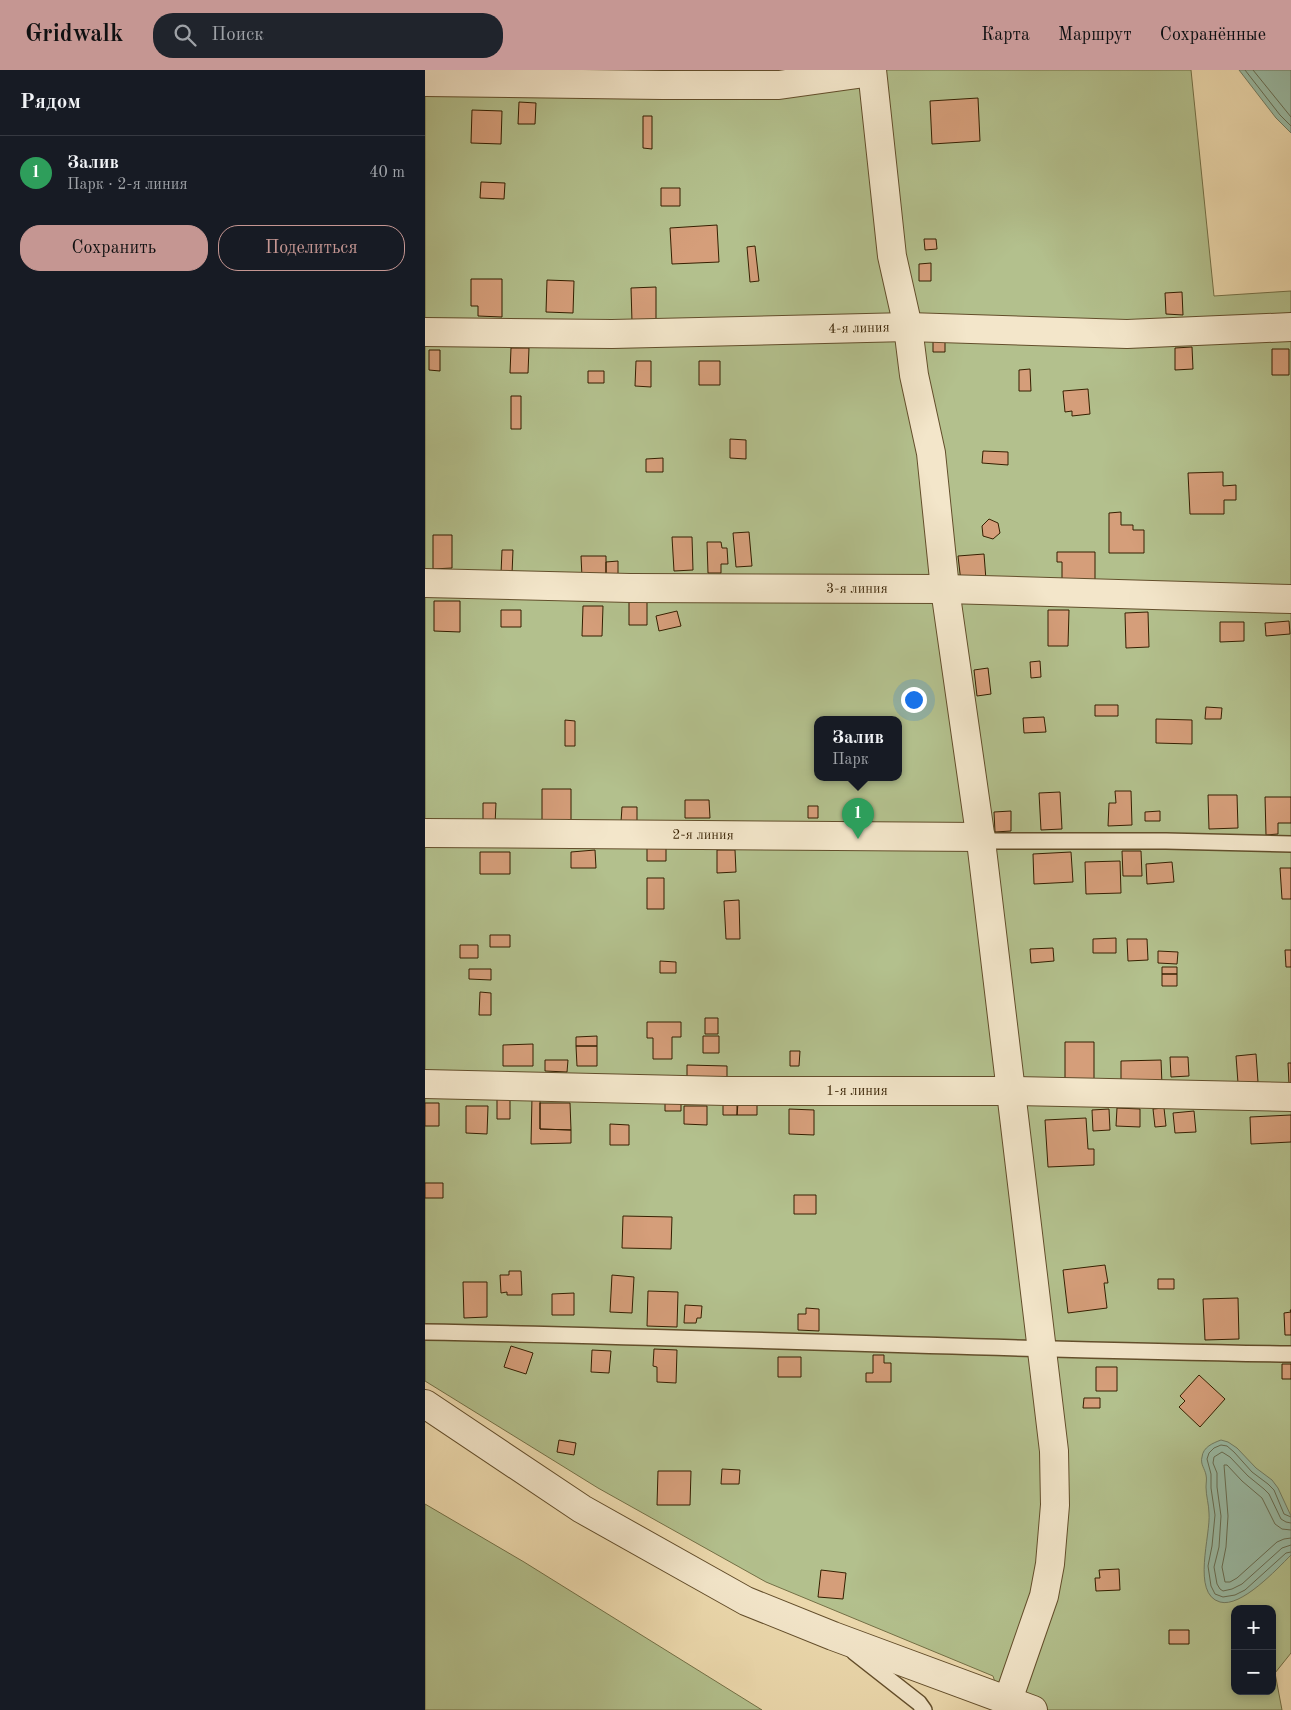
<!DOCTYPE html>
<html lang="ru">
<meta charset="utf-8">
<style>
body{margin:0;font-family:"Old Standard TT",serif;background:#20242c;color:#f1f3f6}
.controls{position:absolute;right:15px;bottom:15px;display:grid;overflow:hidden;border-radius:10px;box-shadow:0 2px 8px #0003}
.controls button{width:45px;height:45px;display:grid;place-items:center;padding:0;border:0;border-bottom:1px solid #363941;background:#171b24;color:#f1f3f6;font:25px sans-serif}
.you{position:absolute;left:488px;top:629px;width:18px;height:18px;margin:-12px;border:4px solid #fff;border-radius:50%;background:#1a73e8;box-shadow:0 0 0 8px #1a73e833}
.badge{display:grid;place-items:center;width:32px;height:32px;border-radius:50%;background:#c59692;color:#fff;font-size:16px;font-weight:700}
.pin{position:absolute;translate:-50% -41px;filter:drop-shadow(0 1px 2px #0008)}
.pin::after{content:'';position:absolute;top:26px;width:18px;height:15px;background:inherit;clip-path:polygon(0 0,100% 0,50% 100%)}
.popup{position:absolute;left:389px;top:646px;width:88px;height:65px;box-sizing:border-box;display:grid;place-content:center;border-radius:10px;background:#171b24;filter:drop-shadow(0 1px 4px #0005);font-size:16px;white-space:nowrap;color:#9ea1a6}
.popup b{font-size:19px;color:#f1f3f6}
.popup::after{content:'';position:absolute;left:50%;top:100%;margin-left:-10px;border:10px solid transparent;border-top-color:#171b24}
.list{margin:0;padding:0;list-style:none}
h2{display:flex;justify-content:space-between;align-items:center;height:65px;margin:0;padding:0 20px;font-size:21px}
h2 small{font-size:16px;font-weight:400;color:#9ea1a6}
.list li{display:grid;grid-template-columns:32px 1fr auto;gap:15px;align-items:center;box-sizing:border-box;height:75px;padding:0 20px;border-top:1px solid #363941}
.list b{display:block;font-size:19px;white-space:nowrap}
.list p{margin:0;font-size:16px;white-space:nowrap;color:#9ea1a6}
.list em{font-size:16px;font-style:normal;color:#9ea1a6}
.actions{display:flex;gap:10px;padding:15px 20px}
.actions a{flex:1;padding:11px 0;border:1px solid #c59692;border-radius:20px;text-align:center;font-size:18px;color:#c59692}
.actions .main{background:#c59692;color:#111}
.icon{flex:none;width:28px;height:28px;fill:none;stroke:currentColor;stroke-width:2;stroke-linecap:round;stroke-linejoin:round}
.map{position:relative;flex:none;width:866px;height:1640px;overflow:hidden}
header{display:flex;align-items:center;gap:30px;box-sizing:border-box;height:70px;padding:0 25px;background:#c59692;color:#111}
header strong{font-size:24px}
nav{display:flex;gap:28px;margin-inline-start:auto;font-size:18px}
.search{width:350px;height:45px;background:#20242c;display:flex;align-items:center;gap:12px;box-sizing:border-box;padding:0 18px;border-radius:20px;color:#9ea1a6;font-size:19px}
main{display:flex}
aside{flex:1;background:#171b24}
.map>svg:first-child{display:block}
.green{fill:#b3c08d;stroke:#747046;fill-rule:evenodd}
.water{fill:#9abba5;stroke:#727d63}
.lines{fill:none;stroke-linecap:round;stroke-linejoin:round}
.shore{stroke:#686d52;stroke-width:1}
.building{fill:#d59e7a;stroke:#351f00}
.service-casing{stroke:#634e2b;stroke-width:18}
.minor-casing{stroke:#634e2b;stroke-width:30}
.service{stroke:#f3e6ca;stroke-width:15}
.minor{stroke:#f3e6ca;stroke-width:28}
.labels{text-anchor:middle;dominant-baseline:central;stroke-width:5;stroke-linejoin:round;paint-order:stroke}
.street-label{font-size:14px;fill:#351f00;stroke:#f3e6ca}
</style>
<header>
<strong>Gridwalk</strong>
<div class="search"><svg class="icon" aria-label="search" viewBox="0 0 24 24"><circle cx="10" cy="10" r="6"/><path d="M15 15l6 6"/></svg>Поиск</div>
<nav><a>Карта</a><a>Маршрут</a><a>Сохранённые</a></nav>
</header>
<main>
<aside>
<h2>Рядом<small></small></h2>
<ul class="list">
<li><span class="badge" style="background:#2e9e5b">1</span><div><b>Залив</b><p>Парк · 2-я линия</p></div><em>40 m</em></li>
</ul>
<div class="actions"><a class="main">Сохранить</a><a>Поделиться</a></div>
</aside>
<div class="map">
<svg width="866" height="1640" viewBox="0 0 866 1640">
<rect width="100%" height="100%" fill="#ecd9ad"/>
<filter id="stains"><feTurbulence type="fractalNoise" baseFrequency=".004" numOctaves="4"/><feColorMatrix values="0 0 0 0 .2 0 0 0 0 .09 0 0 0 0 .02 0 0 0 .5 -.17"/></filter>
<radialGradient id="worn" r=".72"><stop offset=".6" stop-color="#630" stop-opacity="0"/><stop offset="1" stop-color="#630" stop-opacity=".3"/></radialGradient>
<!-- green -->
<path class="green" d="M0 0H766L789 226 866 221V1583L850 1603 857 1640H579L568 1606 341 1512 173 1418 0 1311ZM393 650H473V708H393ZM810 1539H847V1621H810Z
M0 1434 99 1492 337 1640H0Z"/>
<!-- water -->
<path class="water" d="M814 0H866V63L851 48Z
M796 1370 803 1372 812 1378 831 1398 847 1410 853 1418 866 1446V1485C852 1499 816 1538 795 1532 766 1524 786 1465 784 1443 784 1435 781 1426 781 1417 781 1413 782 1409 781 1405 780 1399 775 1394 777 1387 778 1377 788 1373 796 1370Z"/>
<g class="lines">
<!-- shore -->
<path class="shore" d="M820 0 855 45 866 56
M828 0 866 47
M866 1447 859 1444 849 1420 843 1414 827 1402 809 1382 802 1376 796 1375 789 1378 784 1383 782 1389 786 1404V1418L790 1445 787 1476 783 1496 786 1516 790 1524 798 1527 810 1525 820 1520 861 1483 866 1482
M866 1453 861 1452 856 1449 844 1424 839 1419 823 1406 805 1387 797 1382 789 1387 788 1393 792 1403V1417L796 1446 794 1477 789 1497 792 1514 795 1519 798 1521 807 1519 817 1514 857 1478 866 1475
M866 1460 857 1459 850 1454 837 1428 817 1411 802 1395H799L803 1446 801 1477 797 1497 800 1512H805L812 1508 852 1472 859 1469 866 1468"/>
</g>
<!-- building -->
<path class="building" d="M553 28 555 71 507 74 505 31Z
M94 32 111 33 110 54H93Z
M47 40 77 41 76 74 46 73Z
M218 46H227V79L218 78Z
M56 112 80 113 79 129 55 128Z
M236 118H255V136H236Z
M292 155 294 192 247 194 245 158Z
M499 169H511L512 179 500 180Z
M330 176 334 211 325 212 322 177Z
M506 193V211H494V194Z
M46 209H77V247L53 246V236H46Z
M122 210 149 211 148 243 121 242Z
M231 217V252H207L206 218Z
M757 222 758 245 741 244 740 223Z
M508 271 520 272V282H508Z
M767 277 768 299 750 300V278Z
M86 278H104L103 303H85Z
M847 279H864V305H847Z
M4 280H15V301L4 300Z
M211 291H226V317L210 316Z
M274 291H295V315H274Z
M605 299 606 321H594V300Z
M163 301H179V313H163Z
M663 319 665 344 647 346V341L640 342 638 321Z
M86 326H96V359H86Z
M305 369 321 370V389L305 388Z
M558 381 583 382V395L557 393Z
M238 388V402H221V389Z
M798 402V416L811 415V430H799V444H765L763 403Z
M696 442V455H708V460H719V483H684V443Z
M564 449 573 453 575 463 568 469 558 466 557 456Z
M324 462 327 496 311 497 308 463Z
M8 465H27V498L8 499Z
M247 467H267L268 500 249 501Z
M282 472H296L297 478H302L303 494H296V503H283Z
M77 480H88L87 504H76Z
M632 482H670V512H637V492H632Z
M559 484 561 510 536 512 533 486Z
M156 486H181V507H157Z
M193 491V505H181V492Z
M204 530H222V555H204Z
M9 531H35V562L9 561Z
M158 536H178L177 566H157Z
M76 540H96V557H76Z
M623 540H644L643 576H623Z
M252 541 256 556 234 561 231 546Z
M723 542 724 577 701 578 700 543Z
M864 551 865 564 841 566 840 553Z
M795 552H819V571L795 572Z
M615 591 616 607 606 608 605 592Z
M563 598 566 624 552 626 549 600Z
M670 635H693V646H670Z
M781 637 797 638 796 649H780Z
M619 647 621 662 599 663 598 648Z
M731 649 767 650V674L731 673Z
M140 650 150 651V676H140Z
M117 719H146V758L137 757V750H117Z
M690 721H706L707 755 683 756 684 733H691Z
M635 722 637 759 616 760 614 723Z
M783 725H812L813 758 784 759Z
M840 727H866V753H853V764L841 765Z
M260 730H284L285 748H260Z
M58 733H71L70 755H58Z
M383 736H393V748H383Z
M197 737H212V753L196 752Z
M586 741V761L570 762 569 742Z
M735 741V751H720V742Z
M222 778H241V791H222Z
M170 780 171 798H146V782Z
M292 780H310L311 802 292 803Z
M697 781H716L717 806H698Z
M55 782H85V804H55Z
M646 782 648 812 609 814 608 784Z
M695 791 696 823 661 824 660 792Z
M747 792 749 812 722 814 721 794Z
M855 798H866V829H857Z
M222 808H239V839H222Z
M314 830 315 869H301L299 831Z
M65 865H85V877H65Z
M691 868V883H668V869Z
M702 869H722L723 890 703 891Z
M35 875H53V888H35Z
M628 878 629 891 606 893 605 879Z
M860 880H866V897H861Z
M733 881 753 882 752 894 733 893Z
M235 891 251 892V903H235Z
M737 897H752V904H737Z
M44 899H66V910L44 909Z
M737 904H752V916H737Z
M55 922 66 923V945H54Z
M280 948H293V964H280Z
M222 952H256V967H247V989H228V968H222Z
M172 966V976H151V967Z
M278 966H294V983H278Z
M640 972H669V1009H640Z
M108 974V996H78V975Z
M151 976H172V996H152Z
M365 981H375L374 996H365Z
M831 984 833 1012 813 1013 811 986Z
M745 987H763L764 1006 746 1007Z
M120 990H143L142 1002 120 1001Z
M736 990 737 1015 696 1016V991Z
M863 993H866V1013L864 1014Z
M262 995 302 996V1010L262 1009Z
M107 1027H115V1059L146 1060V1073L106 1074Z
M72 1028H85V1049H72Z
M240 1029H256V1041H240Z
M312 1030H332V1045H312Z
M0 1033H14V1056H0Z
M115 1033H145L146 1060 115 1059Z
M298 1033H313L312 1045H298Z
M41 1036H63L62 1064 41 1063Z
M259 1036H282V1055L259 1054Z
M692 1038 715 1039V1057L691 1056Z
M739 1038 741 1056 730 1057 728 1039Z
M364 1039 389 1040V1065L364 1064Z
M684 1039 685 1060 668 1061 667 1040Z
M769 1041 771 1062 750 1063 748 1043Z
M866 1045V1072L826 1074 825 1047Z
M661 1048 663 1079H669V1095L623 1097 620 1050Z
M185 1054 204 1055V1075H185Z
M0 1113H18V1128H0Z
M369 1125H391V1144H369Z
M198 1146 247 1147 246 1179 197 1178Z
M680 1195 683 1213H679L682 1238 643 1243 638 1200Z
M84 1201H96L97 1225H82V1222L76 1223 75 1205H84Z
M187 1205 209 1207 207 1243 185 1242Z
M733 1209H749V1219H733Z
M38 1212H62V1247L39 1248Z
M223 1221 253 1222 252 1257 222 1256Z
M149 1223V1245H127V1224Z
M813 1228 814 1269 780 1270 778 1229Z
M260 1235 277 1236 276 1248H272L271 1253H259Z
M381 1238 394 1239V1261L373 1260V1244H381Z
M865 1240H866V1265H860L859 1243 866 1242Z
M86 1276 108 1283 101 1304 79 1297Z
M229 1279 252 1280 251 1313 232 1312V1297L228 1296Z
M167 1280 186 1281 184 1303 166 1302Z
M448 1285H459V1293H466V1312H441V1303H448Z
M353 1287H376V1307H353Z
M857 1294H866V1309H857Z
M671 1297H692V1321H671Z
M774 1305 800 1329 775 1357 754 1337 760 1331 755 1326Z
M659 1328H675V1338H658Z
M134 1370 151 1373 149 1385 132 1382Z
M297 1399 315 1400 314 1414H296Z
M233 1401H266L265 1435H232Z
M694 1499 695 1520 671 1521 670 1508H675L674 1500Z
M396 1500 421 1503 418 1529 393 1527Z
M744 1560H764V1574H744Z"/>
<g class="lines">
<defs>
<path id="service" d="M556 771H741L866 774
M0 1262C289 1267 577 1280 866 1284
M429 1582 494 1633 499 1640"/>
<g id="minor">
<path d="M447 0 467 186 483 257 489 305 506 383 520 519 556 771 629 1381 630 1435 625 1494 619 1526 583 1630"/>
<path d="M0 12 237 15H354L447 2"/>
<path id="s1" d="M0 262 187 264 483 257 702 264 866 257"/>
<path id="s2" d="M0 513 205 518 520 519 866 529"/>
<path id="s3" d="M0 763 556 767"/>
<path id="s4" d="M0 1014 301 1021H587L866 1027"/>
<path d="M0 1334 157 1439 321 1531 408 1566 608 1640"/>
</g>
</defs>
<!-- service casing -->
<use href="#service" class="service-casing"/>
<!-- minor casing -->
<use href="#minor" class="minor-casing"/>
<!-- service -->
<use href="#service" class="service"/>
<!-- minor -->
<use href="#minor" class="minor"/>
</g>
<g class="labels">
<!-- street labels -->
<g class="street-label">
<text stroke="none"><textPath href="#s1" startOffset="434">4-я линия</textPath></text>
<text stroke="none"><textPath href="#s2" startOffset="432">3-я линия</textPath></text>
<text stroke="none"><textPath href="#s3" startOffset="278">2-я линия</textPath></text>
<text stroke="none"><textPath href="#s4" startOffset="432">1-я линия</textPath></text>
</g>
</g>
<rect width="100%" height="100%" filter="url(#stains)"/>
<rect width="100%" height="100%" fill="url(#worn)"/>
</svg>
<div class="controls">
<button>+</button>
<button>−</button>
</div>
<div class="you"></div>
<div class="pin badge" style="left:433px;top:769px;background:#2e9e5b">1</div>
<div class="popup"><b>Залив</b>Парк</div>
</div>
</main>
